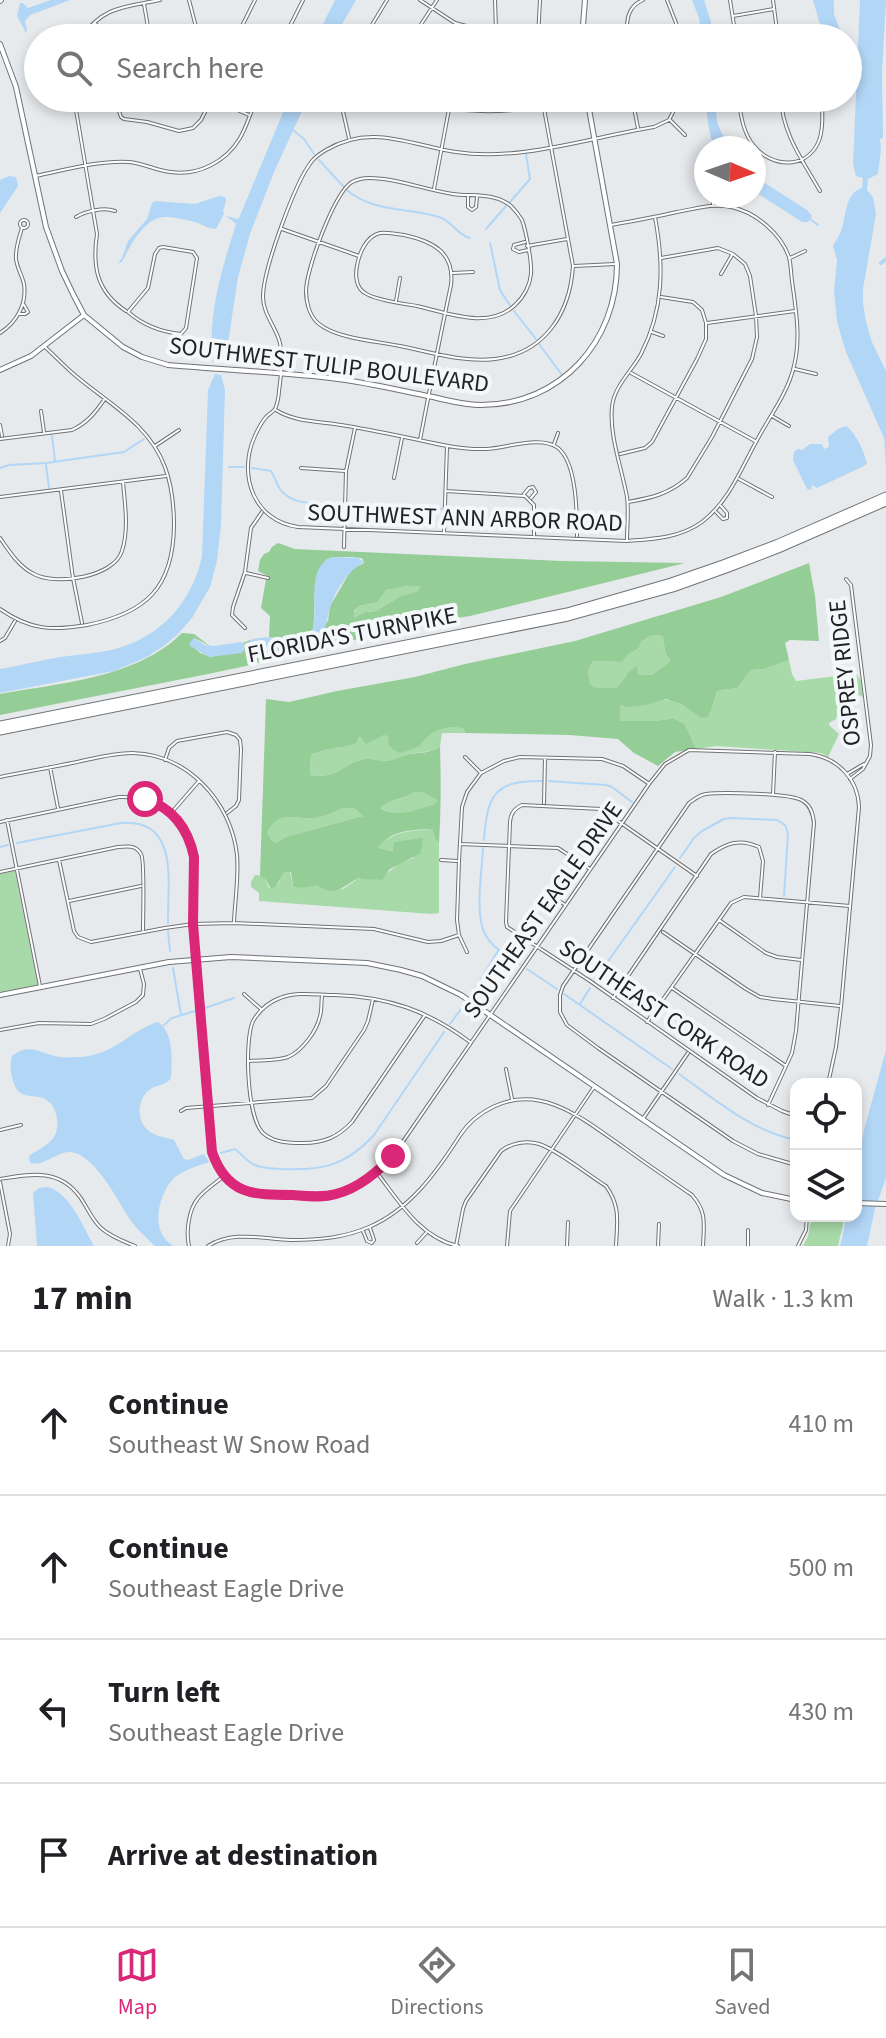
<!DOCTYPE html>
<meta charset="utf-8">
<style>
body{margin:0;font-family:"Source Sans 3",sans-serif;background:#f2f2f2;color:#202124}
.controls{position:absolute;right:24px;bottom:24px;display:grid;overflow:hidden;border-radius:16px;box-shadow:0 4px 12px #0003}
.controls button{width:72px;height:72px;display:grid;place-items:center;padding:0;border:0;border-bottom:2px solid #e0e0e0;background:#fff;color:#202124;font:40px sans-serif}
.compass{position:absolute;left:694px;top:136px;width:72px;height:72px;border-radius:50%;background:#fff;box-shadow:0 4px 12px #0003;rotate:92deg}
.stop{position:absolute;width:24px;height:24px;margin:-18px;border:6px solid #db2777;border-radius:50%;background:#fff}
.stop.end{background:#db2777;border-color:#fff;box-shadow:0 2px 8px #0008}
.list{margin:0;padding:0;list-style:none}
h2{display:flex;justify-content:space-between;align-items:center;height:104px;margin:0;padding:0 32px;font-size:34px}
h2 small{font-size:26px;font-weight:400;color:#757577}
.list li{display:grid;grid-template-columns:52px 1fr auto;gap:24px;align-items:center;box-sizing:border-box;height:144px;padding:0 32px;border-top:2px solid #e0e0e0}
.list b{display:block;font-size:30px;white-space:nowrap}
.list p{margin:0;font-size:26px;white-space:nowrap;color:#757577}
.list em{font-size:26px;font-style:normal;color:#757577}
.icon{flex:none;width:44px;height:44px;fill:none;stroke:currentColor;stroke-width:2;stroke-linecap:round;stroke-linejoin:round}
.map{position:relative;flex:none;width:886px;height:1246px;overflow:hidden}
.search{position:absolute;background:#fff;box-shadow:0 4px 12px #0003;left:24px;right:24px;top:24px;height:88px;display:flex;align-items:center;gap:20px;box-sizing:border-box;padding:0 28px;border-radius:44px;color:#757577;font-size:30px}
.sheet{height:680px;background:#fff}
nav{display:flex;justify-content:space-around;align-items:center;box-sizing:border-box;height:112px;border-top:2px solid #e0e0e0;background:#fff;font-size:22px;color:#757577}
nav a{display:grid;justify-items:center;gap:4px}
nav .on{color:#db2777}
.map>svg:first-child{display:block}
.green{fill:#a8daa9}
.forest{fill:#94cd96;fill-rule:evenodd}
.water{fill:#b2d6f5}
.lines{fill:none;stroke-linecap:round;stroke-linejoin:round}
.stream{stroke:#b2d6f5;stroke-width:2}
.canal{stroke:#b2d6f5;stroke-width:4}
.minor-casing{stroke:#707275;stroke-width:4}
.tertiary-casing{stroke:#707275;stroke-width:6}
.motorway-casing{stroke:#707275;stroke-width:9}
.minor{stroke:#fff;stroke-width:2}
.tertiary{stroke:#fff;stroke-width:4}
.motorway{stroke:#fff;stroke-width:7}
.route{stroke:#db2777;stroke-width:10}
.labels{text-anchor:middle;dominant-baseline:central;stroke-width:8;stroke-linejoin:round;paint-order:stroke}
.street-label{font-size:24px;fill:#212223;stroke:#f4f7fa}
</style>
<div class="map">
<svg width="886" height="1246" viewBox="0 0 886 1246">
<rect width="100%" height="100%" fill="#e7eaed"/>
<!-- green -->
<path class="green" d="M408 586H422L418 591 401 596 376 611 365 612 354 618V612L359 606 369 604 386 590Z
M659 635 663 637 665 652 670 661 652 675H637V665L627 673V677L616 688H598L590 686 588 670 593 661 622 662 629 654 639 648 640 643 650 636Z
M789 660 792 674 796 681 845 675H857L861 681 863 697 859 695 845 697 846 704 839 709 836 719 829 723V725L839 734 828 757 821 753 716 746 696 749 685 724 673 718 657 721H619L620 705C640 710 650 699 666 700 679 700 691 711 701 718L712 708 717 691 737 688 751 670 764 669Z
M456 725 464 729 465 733H442L440 747C425 754 424 751 409 754 400 756 393 761 384 761 378 761 371 758 365 759 342 763 338 780 310 775L311 754C318 753 323 750 329 749 339 747 346 747 356 744L358 738 362 737 367 743 384 735 420 746C424 734 443 727 456 725Z
M414 792H423L437 799 434 804C416 810 397 819 379 807 391 799 404 800 414 792Z
M346 808H354L363 816 285 837 276 843 271 840 267 832C280 806 300 823 321 817 330 815 337 809 346 808Z
M432 829 435 839 439 843V913L431 914 259 901V893L251 887V882L255 875C264 875 266 880 269 888L278 884 283 872H290L293 886C305 888 311 884 322 885 329 886 336 888 343 889L359 878H374L386 874 401 862 414 858 394 842V851L377 848C392 831 411 831 432 829Z
M15 871 38 985 0 993V874Z
M812 1216H845L838 1246H803L808 1236Z"/>
<!-- forest -->
<path class="forest" d="M278 543 295 549 561 561 685 563 470 616 432 622 417 628 291 652 251 665 208 674 0 715V694C60 683 137 678 182 633L194 634 210 646 194 638 190 644 200 653 212 657 250 640 252 649 259 651 312 638 328 621 330 606 350 572 354 568 364 563 362 558C351 557 339 556 327 559 309 577 317 606 313 629 301 641 285 640 269 637L270 616 261 608 266 579H269L270 577 258 571 260 560 264 554 269 552 272 547ZM408 586H421L418 591 401 596 376 611 365 612 354 618V611L359 606 377 602 386 590Z
M809 563 815 596 819 641 790 640 785 643 789 660 764 669 751 670 737 688 717 691 712 708 708 717 701 718 681 704 666 699 646 705 628 707 620 705V721H657L673 718 685 724 696 749 675 752 658 766 634 753 618 739 569 735 465 733 464 729C449 723 427 732 420 746L401 753 394 750 388 744 389 737 384 735 366 744 361 737 358 738 356 744C346 747 339 747 330 749 323 750 318 753 311 754L310 775C338 780 342 763 365 759 371 758 378 761 384 761 393 761 400 756 409 754 423 752 426 754 440 747 441 779 441 811 439 843L435 839 432 829C411 830 391 830 378 848L393 851 394 842 423 838 421 853 390 869 382 880C373 878 367 881 359 878 342 886 336 898 317 885 309 887 301 889 293 886L291 872H284L276 886 271 889 266 880 260 876 266 699 289 702 337 691 415 677 465 664 575 641 721 597ZM659 635 663 637 665 652 670 661 652 675H638L637 665 627 673 626 677 616 688H598L590 685 588 670 593 661 622 662 629 654 639 648 641 642 650 636ZM414 792H423L437 800 434 804C416 810 397 818 380 808 390 798 404 800 414 792ZM346 808H354L363 816 285 837 276 843 271 840 267 832C281 806 300 823 321 817 330 815 337 809 346 808Z"/>
<!-- water -->
<path class="water" d="M51 0H70L30 15 25 21 27 30 26 33 17 16 20 3H23L28 8Z
M335 0H356L334 38H316Z
M692 0H704L711 22 712 38H702L699 18Z
M813 0H834V14L843 38H827L819 21Z
M860 0H886L882 73 883 134V138L880 139 881 149 878 174 868 179 867 190 873 197 876 214 863 289V303L866 322 872 342 886 371V468L884 438 846 352 837 322 834 291 837 260 833 246C836 240 840 235 842 228 847 212 845 194 862 188L863 178 856 176 853 164Z
M289 98H308L274 172 250 234 238 277 226 356 222 362H213C207 315 222 269 236 224L226 216 237 219 239 218Z
M705 98H715L717 122 728 148H714L709 130Z
M9 176 16 177 18 186 0 213V180Z
M754 176 807 210 812 216 808 222H802L754 191Z
M219 196 225 197 226 201 223 211 224 214 216 229C207 229 201 223 191 221 182 219 168 215 159 218 142 222 129 248 122 262L118 263 122 258 128 241 147 219 152 203 155 201 195 204Z
M215 374 221 375 225 390 221 525 217 561 210 587 192 618 177 635 165 645 147 657 114 671 0 693V669C22 665 45 659 68 656 82 654 97 653 111 650 158 639 191 605 202 557L208 390Z
M846 426C856 433 864 451 867 464L862 467 817 488 812 485 811 490 807 489 793 460 794 452 798 449 802 450 810 444H822L824 449 829 447 828 437 838 429Z
M332 557 358 558 364 562C349 570 335 590 330 608 326 620 328 628 318 637 297 640 273 653 252 650L250 640C271 633 291 644 312 631 320 608 304 569 332 557Z
M194 638 205 645 214 646 241 642 244 644V650L242 653 209 657 190 646V642Z
M158 1022C174 1032 172 1061 171 1078 166 1086 157 1084 149 1090 137 1100 136 1121 149 1131 156 1137 166 1137 174 1140L184 1159 188 1160 204 1154 209 1162C198 1166 183 1170 174 1178 161 1191 152 1221 164 1237 165 1240 171 1244 173 1246H155C146 1237 136 1229 129 1218 118 1201 95 1155 71 1152 56 1151 45 1167 30 1163L29 1156C44 1146 60 1141 57 1119 56 1113 54 1106 49 1102 36 1090 20 1104 13 1081 10 1072 10 1065 12 1056 31 1042 40 1054 60 1057 66 1058 73 1057 79 1057 116 1055 128 1031 158 1022Z
M886 1050V1178L875 1209 867 1246H840L847 1216H856V1170L864 1130Z
M47 1187C69 1191 84 1228 94 1246H37L33 1193 39 1188Z"/>
<g class="lines">
<!-- stream -->
<path class="stream" d="M293 130 304 139 314 154
M319 160 343 186
M347 190C372 212 409 208 439 217 452 221 457 235 470 238
M510 202 530 179 526 154
M810 219 818 225
M486 229 506 206
M490 243 500 290 511 307
M514 311 536 339
M539 344 562 375
M52 436 55 461
M46 465 49 488
M229 467H244
M0 468 9 465 46 463 124 452 144 439
M252 468 271 471C275 477 276 483 280 489 292 507 322 503 341 504
M350 504 442 509
M549 781 606 785 612 787 632 802
M484 840C487 796 494 780 542 781
M17 843 121 823C181 818 167 886 168 923
M0 847 8 845
M483 848C482 872 474 916 486 936 494 949 508 956 520 964
M680 858 694 838 702 831 724 819 732 818 777 820 785 825 788 833 784 896
M168 931 170 951
M173 968 181 1015
M527 969 557 989
M594 981 675 867
M564 994 672 1069
M471 995 498 951
M580 1004 590 988
M205 1008 234 998
M450 1024 464 1005
M164 1025 172 1018 195 1011
M679 1074C716 1100 751 1131 796 1140
M221 1153 235 1149C242 1154 247 1162 255 1165 263 1169 273 1168 281 1169 321 1171 346 1166 374 1135L444 1032"/>
<!-- canal -->
<path class="canal" d="M881 263 886 259"/>
<defs>
<path id="minor" d="M189 0 196 27 192 38
M420 0 455 23 474 28 626 35
M495 0 496 29
M667 0 676 23 678 38
M730 0 736 38
M773 0 778 38
M144 4 149 33
M733 16 774 9
M95 23 103 33
M196 27 209 28 235 38
M81 38C103 6 125 7 160 0
M236 38 255 0
M284 38 303 0
M364 38 387 0
M412 38 437 0
M538 38 540 0
M626 38C627 22 626 7 643 0
M74 98 97 234C92 267 97 292 126 311
M119 98V111L121 117 124 119 147 122 179 131 193 128 201 120 212 98
M340 98 349 138
M403 98C448 112 495 115 542 106
M632 98 638 128
M739 98C740 114 743 133 754 146 771 167 805 170 818 143 824 130 822 112 822 98
M781 98C782 133 803 161 820 191
M212 99 249 115
M670 120 685 135
M36 176C65 170 100 160 129 162 143 163 157 171 171 172 198 176 226 162 240 138 247 126 251 111 257 98
M434 189 449 109
M713 196V205
M468 197V207L472 210 476 207 477 197
M76 217C86 211 104 207 115 211
M20 224a4 4 0 1 1 8 0a4 4 0 1 1-8 0Z
M611 225C633 221 655 217 677 212 695 209 713 203 731 207 756 212 781 234 789 257 791 265 791 274 792 281 796 310 801 338 794 366 788 393 769 417 756 442 740 471 729 501 702 522 680 538 653 539 627 541L298 527C254 521 238 476 254 438 257 431 261 423 266 417 269 414 273 412 275 409 277 405 279 396 279 391 281 377 283 357 280 343 276 327 263 314 263 297 263 270 295 182 312 161 316 156 321 153 326 150 371 123 410 145 456 152 519 162 592 137 654 127L669 120 680 98
M282 229 359 256
M525 242 514 245 513 249 519 252 528 250
M527 246 567 239
M163 247 193 252 197 258 186 328 181 334C161 332 143 325 128 312L148 288 155 254 159 248Z
M790 258 805 251
M574 266 615 264
M453 273 473 272
M721 274 732 255
M396 301 400 278
M20 314H25L28 312 24 305
M707 323 795 311
M652 332 663 336
M0 333C17 322 27 304 24 284 22 275 17 268 16 259 15 249 19 238 22 228
M795 369 816 374
M631 373 755 441
M276 410C296 423 323 421 347 426 371 430 395 435 419 440 441 445 464 450 486 449 507 448 541 435 558 448 577 463 577 514 577 536
M41 411 44 432
M772 416 789 426
M0 425 2 436
M0 439 72 430C87 423 95 413 104 400
M420 440C430 388 440 337 451 285 455 252 432 241 404 235 397 234 387 232 380 233 366 236 359 254 357 266 355 275 356 288 365 293 374 300 405 304 417 306 448 313 489 330 515 305 524 297 530 285 531 274 532 262 526 231 522 220 519 215 515 210 511 206 506 202 500 199 495 198 481 194 466 196 453 194 425 190 397 178 369 178 363 178 358 179 352 182 334 193 306 270 306 291 306 303 310 317 319 324 338 339 376 341 400 346 430 352 464 363 495 359 545 353 570 313 573 266L542 98
M554 444 558 433
M155 446 179 430
M620 454 645 448 652 442 697 359 706 339V323L702 310 693 302 661 297
M301 468 345 471
M394 478 402 438
M739 479 772 497
M61 491 73 578 82 623
M446 491 525 496 534 505V535
M524 494 529 488 533 487 536 492 531 498
M0 497 166 476
M628 502C651 498 669 494 687 478L712 437 752 359 757 337 756 316 750 276 745 264 733 254 718 248 661 258
M716 512 723 519 727 518V513L721 506
M444 532 447 447
M0 538C9 551 19 567 34 574 56 586 114 577 122 551 129 529 125 505 123 482
M627 540C627 526 629 511 627 497 622 469 609 435 612 407 614 386 632 371 641 354 664 309 664 265 655 217
M344 547 346 471 355 428
M246 573 268 578
M846 579 851 585 871 745 870 756 863 769 850 779
M0 609C30 630 52 631 87 625 146 613 173 588 174 526 174 506 172 486 165 467 149 424 109 404 76 376 65 367 56 357 45 347
M245 628 232 615 233 607 245 572 251 528 262 512
M0 641 5 638 15 621
M465 757 480 772
M165 760 169 748 177 741 227 732 236 735 240 740 241 749 239 800 236 806 227 813
M50 767 58 808
M847 774 864 764
M0 777C24 772 48 768 72 763 92 759 112 753 132 753 187 754 231 801 237 855 239 876 235 900 234 922
M773 794 775 752
M544 803 545 758
M172 812 199 781
M7 820 40 986
M0 822 119 797C160 796 186 816 194 857L193 924 212 1152C227 1195 253 1195 293 1196 307 1196 323 1198 336 1194 359 1188 377 1172 393 1156L649 784 665 764 689 750 810 754C838 758 858 779 859 807L841 1007 836 1047 828 1084
M460 844 558 848 590 869
M59 860 74 931 78 937 91 942 165 928 193 924 234 923 374 929 428 942 441 941 459 935
M441 860 457 861
M0 872 118 847C127 846 136 845 141 854 145 860 143 918 143 930
M697 876 601 809 522 805C514 809 511 813 510 822L506 922 507 927 590 981 757 1098 782 1111 796 1116
M547 894 564 904
M69 901 141 886
M719 920 766 953 777 957 801 960
M663 932 746 989 760 997 773 999 840 1006
M467 952 459 935 457 920 459 861 462 807 467 792 481 773 504 761 520 757 602 759 623 766 648 783
M672 988 786 1066
M244 994 261 1009
M613 998 711 854C727 843 740 838 759 847L763 861 760 898
M425 1015 352 1122C338 1137 324 1143 303 1143 290 1143 274 1143 263 1133 247 1118 244 1041 253 1021 259 1011 269 1002 280 998 297 991 317 995 335 995 388 997 427 1010 470 1042
M647 1022 731 903 744 897 850 906
M0 1030 39 1023 91 1024 104 1019 136 1002 143 995 144 984 140 969
M249 1061C261 1060 277 1061 288 1057 302 1051 317 1031 320 1016 322 1010 321 1002 322 996
M506 1069 512 1099
M768 1105 792 1053 796 1031 814 823C813 814 811 806 803 801 792 793 721 792 706 794 699 795 695 799 689 803L563 986 560 995V1012L567 1025 598 1048 733 1141 758 1154 796 1165
M181 1111 186 1108 312 1098 326 1086 364 1030 368 1021 373 999
M642 1120 688 1053
M0 1130 21 1125
M378 1174C400 1203 421 1238 458 1246
M0 1179C31 1174 59 1168 80 1197 87 1207 92 1220 101 1228 111 1237 123 1241 135 1246
M0 1182 10 1234 8 1246
M363 1231 367 1241 372 1243 374 1240 370 1228
M417 1243 426 1233
M189 1246C187 1237 187 1230 189 1220 193 1196 206 1191 224 1176
M208 1246C233 1230 262 1239 291 1240 318 1240 344 1238 369 1227 409 1210 436 1173 459 1137 467 1124 480 1113 495 1106 543 1084 584 1120 622 1146 645 1163 669 1179 692 1195 707 1212 704 1224 703 1246
M456 1246 463 1209 466 1201 501 1151C511 1143 527 1140 539 1144 558 1150 588 1175 606 1186 621 1207 617 1222 616 1246
M507 1246 510 1211 594 1087
M567 1246 568 1222
M658 1246 659 1224
M748 1246V1230
M798 1246 806 1230 807 1216"/>
<path id="tertiary" d="M0 1 1 0
M582 38 585 0
M0 44 16 87 46 227 62 271 73 294 84 315 123 347 142 357 168 365C225 370 281 372 338 379 370 383 402 391 433 397 449 401 465 405 481 405 561 405 617 341 617 264L587 98
M0 370 31 356 84 315
M0 995 169 962 231 957 367 963 401 970 422 976 461 995 724 1175 762 1193 796 1200
M856 1203 886 1204"/>
<path id="motorway" d="M0 725 567 612 671 582 723 564 776 544 886 496
M0 731 568 617 673 588 726 569 778 549 886 502"/>
</defs>
<!-- minor casing -->
<use href="#minor" class="minor-casing"/>
<!-- tertiary casing -->
<use href="#tertiary" class="tertiary-casing"/>
<!-- motorway casing -->
<use href="#motorway" class="motorway-casing"/>
<!-- minor -->
<use href="#minor" class="minor"/>
<!-- tertiary -->
<use href="#tertiary" class="tertiary"/>
<!-- motorway -->
<use href="#motorway" class="motorway"/>
</g>
<g class="lines">
<!-- route -->
<path class="route" d="M145 799C173 808 188 828 194 857L193 924 212 1152C227 1195 253 1195 293 1195 307 1196 323 1198 336 1194 359 1188 377 1172 393 1156"/>
</g>
<g class="labels">
<!-- street labels -->
<g class="street-label">
<text transform="translate(329 365) rotate(7)">SOUTHWEST TULIP BOULEVARD</text>
<text transform="translate(465 518) rotate(2)">SOUTHWEST ANN ARBOR ROAD</text>
<text transform="translate(352 635) rotate(-11)">FLORIDA'S TURNPIKE</text>
<text transform="translate(845 673) rotate(-96)">OSPREY RIDGE</text>
<text transform="translate(543 910) rotate(-55)">SOUTHEAST EAGLE DRIVE</text>
<text transform="translate(664 1014) rotate(34)">SOUTHEAST CORK ROAD</text>
</g>
</g>
</svg>
<div class="controls">
<button><svg class="icon" aria-label="locate" viewBox="0 0 24 24"><circle cx="12" cy="12" r="6"/><path d="M12 2v4M12 18v4M2 12h4M18 12h4"/></svg></button>
<button><svg class="icon" aria-label="layers" viewBox="0 0 24 24"><path d="M12 4l9 5-9 5-9-5zM3 14l9 5 9-5"/></svg></button>
</div>
<svg class="compass" viewBox="-18 -18 36 36"><path d="M0-13l5 13h-10z" fill="#e53935"/><path d="M0 13l5-13h-10z" fill="#757577"/></svg>
<div class="stop" style="left:145px;top:799px"></div>
<div class="stop end" style="left:393px;top:1156px"></div>
<div class="search"><svg class="icon" aria-label="search" viewBox="0 0 24 24"><circle cx="10" cy="10" r="6"/><path d="M15 15l6 6"/></svg>Search here</div>
</div>
<section class="sheet">
<h2>17 min<small>Walk · 1.3 km</small></h2>
<ul class="list">
<li><svg class="icon" aria-label="ahead" viewBox="0 0 24 24"><path d="M12 20V5M6 11l6-6 6 6"/></svg><div><b>Continue</b><p>Southeast W Snow Road</p></div><em>410 m</em></li>
<li><svg class="icon" aria-label="ahead" viewBox="0 0 24 24"><path d="M12 20V5M6 11l6-6 6 6"/></svg><div><b>Continue</b><p>Southeast Eagle Drive</p></div><em>500 m</em></li>
<li><svg class="icon" aria-label="left" viewBox="0 0 24 24"><path d="M17 20v-9H6M10 6l-5 5 5 5"/></svg><div><b>Turn left</b><p>Southeast Eagle Drive</p></div><em>430 m</em></li>
<li><svg class="icon" aria-label="arrive" viewBox="0 0 24 24"><path d="M6 21V4h12l-3 4 3 4H6"/></svg><div><b>Arrive at destination</b></div></li>
</ul>
</section>
<nav>
<a class="on"><svg class="icon" aria-label="map" viewBox="0 0 24 24"><path d="M3 6l6-2 6 2 6-2v14l-6 2-6-2-6 2zM9 4v14M15 6v14"/></svg>Map</a>
<a><svg class="icon" aria-label="directions" viewBox="0 0 24 24"><path d="M12 3l9 9-9 9-9-9zM9 14v-3h6M13 9l2 2-2 2"/></svg>Directions</a>
<a><svg class="icon" aria-label="saved" viewBox="0 0 24 24"><path d="M7 4h10v16l-5-4-5 4z"/></svg>Saved</a>
</nav>
